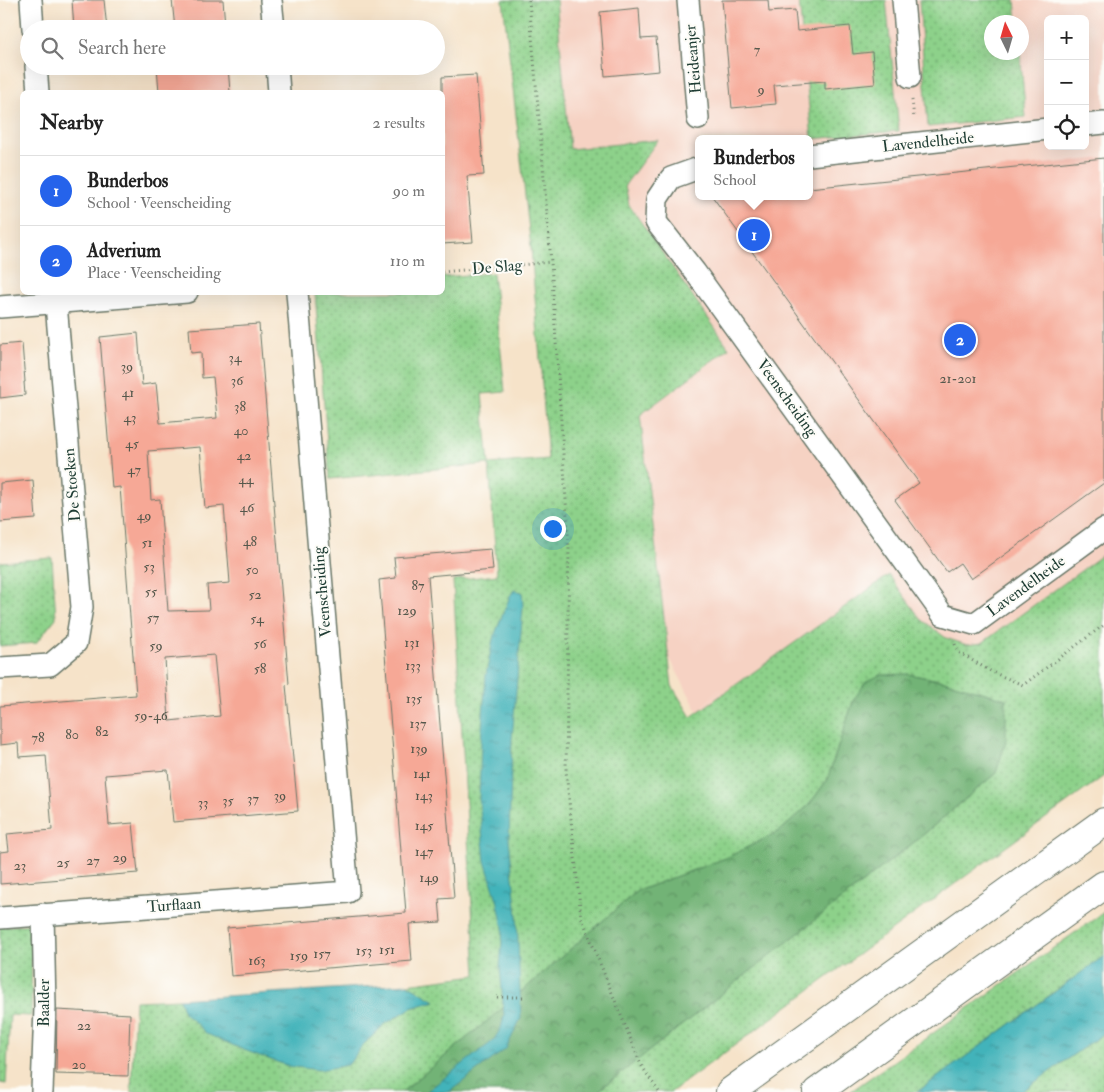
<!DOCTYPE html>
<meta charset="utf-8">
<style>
body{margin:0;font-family:"IM FELL Double Pica",serif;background:#f6f6f6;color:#222}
.controls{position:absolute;right:15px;top:15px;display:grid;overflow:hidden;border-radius:8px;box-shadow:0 5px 20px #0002}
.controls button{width:45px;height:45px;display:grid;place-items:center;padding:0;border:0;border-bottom:1px solid #e0e0e0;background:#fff;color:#222;font:25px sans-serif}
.compass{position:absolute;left:984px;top:15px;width:45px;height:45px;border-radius:50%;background:#fff;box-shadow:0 5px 20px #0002;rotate:355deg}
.you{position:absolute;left:552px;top:528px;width:18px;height:18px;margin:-12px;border:4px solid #fff;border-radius:50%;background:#1a73e8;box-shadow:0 0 0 8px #1a73e833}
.badge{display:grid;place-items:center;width:32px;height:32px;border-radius:50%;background:#2563eb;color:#fff;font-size:16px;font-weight:700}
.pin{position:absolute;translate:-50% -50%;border:2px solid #fff;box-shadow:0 1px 5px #0006}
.popup{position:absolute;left:695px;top:135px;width:118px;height:65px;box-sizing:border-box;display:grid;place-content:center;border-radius:8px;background:#fff;filter:drop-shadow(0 1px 4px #0005);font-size:16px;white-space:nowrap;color:#767676}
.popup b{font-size:19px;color:#222}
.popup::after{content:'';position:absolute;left:50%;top:100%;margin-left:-10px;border:10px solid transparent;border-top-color:#fff}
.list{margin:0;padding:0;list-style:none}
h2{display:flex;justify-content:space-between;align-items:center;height:65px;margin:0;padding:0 20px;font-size:21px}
h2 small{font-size:16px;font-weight:400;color:#767676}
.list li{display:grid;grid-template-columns:32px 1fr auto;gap:15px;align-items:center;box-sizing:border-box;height:70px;padding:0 20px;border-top:1px solid #e0e0e0}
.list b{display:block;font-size:19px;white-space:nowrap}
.list p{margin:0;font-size:16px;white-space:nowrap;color:#767676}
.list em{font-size:16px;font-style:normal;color:#767676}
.icon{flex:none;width:28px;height:28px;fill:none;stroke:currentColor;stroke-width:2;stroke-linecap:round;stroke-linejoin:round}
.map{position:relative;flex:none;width:1104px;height:1092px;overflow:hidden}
.search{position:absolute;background:#fff;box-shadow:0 5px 20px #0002;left:20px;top:20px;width:425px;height:55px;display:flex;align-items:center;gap:12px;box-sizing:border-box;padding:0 18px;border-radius:28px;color:#767676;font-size:19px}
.panel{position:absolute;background:#fff;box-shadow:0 5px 20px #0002;left:20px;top:90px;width:425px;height:205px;border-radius:8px}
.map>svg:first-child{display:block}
.built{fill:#f6d2c3;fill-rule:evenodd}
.grass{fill:url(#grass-dots);stroke:#56875f}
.forest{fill:url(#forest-crowns);stroke:#487855}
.water{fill:url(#water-ripples);stroke:#317877}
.building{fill:#f6a896;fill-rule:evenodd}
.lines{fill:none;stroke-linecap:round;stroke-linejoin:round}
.minor-casing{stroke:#6a7768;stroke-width:24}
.motorway-casing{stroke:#6a7768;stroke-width:30}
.path{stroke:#6a7768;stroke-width:3;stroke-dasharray:1 4;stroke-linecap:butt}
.minor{stroke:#fff;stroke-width:21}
.motorway{stroke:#fff;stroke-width:28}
.labels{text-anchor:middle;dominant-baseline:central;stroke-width:4;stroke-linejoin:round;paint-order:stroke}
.number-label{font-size:14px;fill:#55584c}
.street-label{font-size:16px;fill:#1f3d34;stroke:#fdfcf7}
</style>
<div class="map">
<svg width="1104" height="1092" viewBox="0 0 1104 1092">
<defs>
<pattern id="grass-dots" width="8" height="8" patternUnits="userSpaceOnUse" patternTransform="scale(1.25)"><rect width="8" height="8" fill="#8dd18a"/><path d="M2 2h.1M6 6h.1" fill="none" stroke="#73ab72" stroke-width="1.8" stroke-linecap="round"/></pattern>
<pattern id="forest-crowns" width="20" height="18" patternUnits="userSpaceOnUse" patternTransform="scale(1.25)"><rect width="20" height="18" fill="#72b376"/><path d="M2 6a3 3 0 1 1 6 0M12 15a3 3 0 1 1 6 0" fill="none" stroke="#5d9362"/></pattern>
<pattern id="water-ripples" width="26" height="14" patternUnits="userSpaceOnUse" patternTransform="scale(1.25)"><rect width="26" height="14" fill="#43b3ba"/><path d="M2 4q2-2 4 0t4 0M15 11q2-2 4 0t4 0" fill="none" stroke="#379398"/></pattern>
</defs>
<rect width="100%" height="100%" fill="#fdfcf7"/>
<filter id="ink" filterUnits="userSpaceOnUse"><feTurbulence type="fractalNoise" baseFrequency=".02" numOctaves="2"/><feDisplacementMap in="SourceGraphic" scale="10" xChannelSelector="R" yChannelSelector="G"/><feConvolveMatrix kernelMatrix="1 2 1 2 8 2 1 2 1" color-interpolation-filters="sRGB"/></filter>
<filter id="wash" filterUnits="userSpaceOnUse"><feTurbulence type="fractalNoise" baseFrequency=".0096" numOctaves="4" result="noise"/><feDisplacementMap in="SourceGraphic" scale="20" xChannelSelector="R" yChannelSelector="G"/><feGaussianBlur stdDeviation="1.12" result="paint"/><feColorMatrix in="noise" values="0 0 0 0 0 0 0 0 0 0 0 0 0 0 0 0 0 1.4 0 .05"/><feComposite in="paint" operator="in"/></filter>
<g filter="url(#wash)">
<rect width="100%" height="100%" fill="#f6e3c9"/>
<!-- built -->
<path class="built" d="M538 0H1104V705L809 921 579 487ZM1048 19H1085V146H1048ZM992 22H1022V52H992ZM699 139H809V196H699Z"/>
<!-- grass -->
<path class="grass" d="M503 0H556L570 149 658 140 625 185 629 205 729 348 640 415 672 686 691 717 889 575 921 619 946 638 967 645 982 643 1104 554V776L963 878 671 1092H597L923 835 996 773 1006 699 944 681 908 674 854 699 827 780 809 805 780 831 726 858 637 891 504 1007 402 1092H131L135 1001 179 999 184 1012 348 1065 363 1045 385 1024 411 1008 434 1001 407 984 476 975 453 580 497 575 489 464 330 479 315 293 442 292 443 277 493 273 505 392 482 394 489 464 548 459 531 248Z
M799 0H886L899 131 812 139Z
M919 0H1015L1017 22H992V52L1020 53 1026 117 928 127Z
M52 558 56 618 36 643 0 646V562Z
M1104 912V956L917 1092H850Z
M32 924 31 1016 10 1015 6 1084 0 1083V927Z
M1104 1033V1092H1021Z"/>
<!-- forest -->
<path class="forest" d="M908 674 944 681 1006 699V741L996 773 923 835 597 1092H402L504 1007 637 891 726 858 780 831 809 805 827 780 854 699 866 682 880 675Z"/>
<!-- water -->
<path class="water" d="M514 590 522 592 523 607 512 739 509 839 517 916 521 1018 506 1049 449 1092H426L493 1041 501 1028 504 1015 500 967 503 928 498 903 485 861 479 799 481 742 486 675 493 639 510 596Z
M1104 956V1033L1021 1092H917Z
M407 984 435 1001 411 1008 385 1024 363 1045 348 1065 319 1070 288 1066 244 1050 207 1034 184 1012 179 999Z"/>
<g id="blocks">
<!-- building -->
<path class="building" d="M72 0H104L107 29H74Z
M172 0H223L225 25 223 26 224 29H175Z
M722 0H768L769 12 795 10 797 31 850 26 853 54 872 52 875 84 825 89V81L774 85 776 104 732 108Z
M639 8 641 39 656 38 659 71 605 76 600 12Z
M157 66H228L230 92H159Z
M476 75 484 175 467 176 473 242 442 244V77Z
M1104 158V483L971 579 960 563 947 572 895 500 919 483 712 196H809V188Z
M259 324 289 684 286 685 298 811 173 822 168 770 105 775 109 825 133 823 138 873 0 884V852L9 851 7 834 52 830 46 755 19 757 18 743 0 745V706L136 695 120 487 112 488 100 337 138 333 142 385 156 383 160 423 217 418 213 377 202 378 201 352 191 353 189 329ZM200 447 205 508 224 506 230 583 207 585 209 610 168 611 160 499 151 500 148 451ZM214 655 220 716 169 721 165 659Z
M22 343 25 382H24L25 395 0 398V345Z
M33 480 36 519 0 522V483Z
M491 549 493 570 428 576 454 898 439 899 441 922 409 924 412 961 231 976 227 928 406 913 379 580 396 578 394 557Z
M57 1010 130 1014 128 1076 56 1074Z"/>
</g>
</g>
<g filter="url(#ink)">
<use href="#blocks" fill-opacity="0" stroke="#6a7768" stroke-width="1"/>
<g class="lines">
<defs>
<path id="minor" d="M31 0 33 29
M271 0 274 29
M688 0 698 119
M903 0 910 77
M36 66 38 92
M277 66 279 92
M1085 125 1104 123
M809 155 1048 129
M699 168 671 178 657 199 656 222 695 272 943 615 974 624 1104 529
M0 307 187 292
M0 668 50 665 76 643 82 607 55 292
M0 918 348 892 297 292
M42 1092 45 1007 43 914"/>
<path id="motorway" d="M730 1092 1104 822
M817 1092 1104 885"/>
</defs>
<!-- minor casing -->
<use href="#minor" class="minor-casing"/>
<!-- motorway casing -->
<use href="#motorway" class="motorway-casing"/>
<!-- path -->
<path class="path" d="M529 0 551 262 569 548 566 771 581 916 641 1065 659 1092
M912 100 914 119
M442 272 551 262
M955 644 958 652 992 672 1023 685 1104 625
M497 997H527"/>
<!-- minor -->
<use href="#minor" class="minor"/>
<!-- motorway -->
<use href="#motorway" class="motorway"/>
</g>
</g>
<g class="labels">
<!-- number labels -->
<g class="number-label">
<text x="757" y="49">7</text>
<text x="761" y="89">9</text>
<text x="235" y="357">34</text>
<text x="127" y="366">39</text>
<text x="958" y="378">21-201</text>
<text x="237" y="380">36</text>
<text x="128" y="392">41</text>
<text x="240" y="406">38</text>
<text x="130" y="417">43</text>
<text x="241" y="430">40</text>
<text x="132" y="443">45</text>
<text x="244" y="455">42</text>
<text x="134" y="469">47</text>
<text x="246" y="479">44</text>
<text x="247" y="507">46</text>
<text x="144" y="515">49</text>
<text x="250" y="541">48</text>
<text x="147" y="542">51</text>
<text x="149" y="566">53</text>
<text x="252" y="569">50</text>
<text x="418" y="585">87</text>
<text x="151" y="591">55</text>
<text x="255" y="594">52</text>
<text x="407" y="610">129</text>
<text x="153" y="617">57</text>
<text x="257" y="618">54</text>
<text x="412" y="642">131</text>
<text x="260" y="643">56</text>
<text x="156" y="645">59</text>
<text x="413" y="665">133</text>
<text x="260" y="668">58</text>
<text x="414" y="698">135</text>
<text x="151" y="715">59-46</text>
<text x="418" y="723">137</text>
<text x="102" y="731">82</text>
<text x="72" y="734">80</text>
<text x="38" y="737">78</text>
<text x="419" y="748">139</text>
<text x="422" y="773">141</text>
<text x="280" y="795">39</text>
<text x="424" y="795">143</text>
<text x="253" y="798">37</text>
<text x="228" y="800">35</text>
<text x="203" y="802">33</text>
<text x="424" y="825">145</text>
<text x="424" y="851">147</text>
<text x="120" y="857">29</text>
<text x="93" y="860">27</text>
<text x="63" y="862">25</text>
<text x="20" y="865">23</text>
<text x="429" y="877">149</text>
<text x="387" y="949">151</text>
<text x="364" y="950">153</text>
<text x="322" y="953">157</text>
<text x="299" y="955">159</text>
<text x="257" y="960">163</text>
<text x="84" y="1025">22</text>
<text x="79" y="1064">20</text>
</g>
<!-- street labels -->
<g class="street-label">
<text transform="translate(693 59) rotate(-95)">Heideanjer</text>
<text transform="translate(928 142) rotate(-6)">Lavendelheide</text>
<text transform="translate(497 267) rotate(-5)">De Slag</text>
<text transform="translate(787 398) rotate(54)">Veenscheiding</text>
<text transform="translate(72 485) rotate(-95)">De Stoeken</text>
<text transform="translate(1026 586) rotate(-36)">Lavendelheide</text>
<text transform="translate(322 592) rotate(-95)">Veenscheiding</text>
<text transform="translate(174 905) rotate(-4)">Turflaan</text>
<text transform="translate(44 1003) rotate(-90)">Baalder</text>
</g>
</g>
</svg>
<div class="controls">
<button>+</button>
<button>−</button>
<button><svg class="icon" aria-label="locate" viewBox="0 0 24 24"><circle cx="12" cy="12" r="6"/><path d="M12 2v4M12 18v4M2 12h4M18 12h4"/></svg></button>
</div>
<svg class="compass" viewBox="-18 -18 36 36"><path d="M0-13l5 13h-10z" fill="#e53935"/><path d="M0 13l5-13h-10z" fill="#767676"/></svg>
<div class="you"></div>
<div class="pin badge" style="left:754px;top:235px">1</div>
<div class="popup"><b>Bunderbos</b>School</div>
<div class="pin badge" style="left:960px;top:340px">2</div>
<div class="search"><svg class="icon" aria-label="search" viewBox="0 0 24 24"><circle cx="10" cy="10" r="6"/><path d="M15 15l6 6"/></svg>Search here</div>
<section class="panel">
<h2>Nearby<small>2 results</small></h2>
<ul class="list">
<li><span class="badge">1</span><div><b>Bunderbos</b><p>School · Veenscheiding</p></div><em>90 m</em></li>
<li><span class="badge">2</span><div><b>Adverium</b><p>Place · Veenscheiding</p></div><em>110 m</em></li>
</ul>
</section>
</div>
